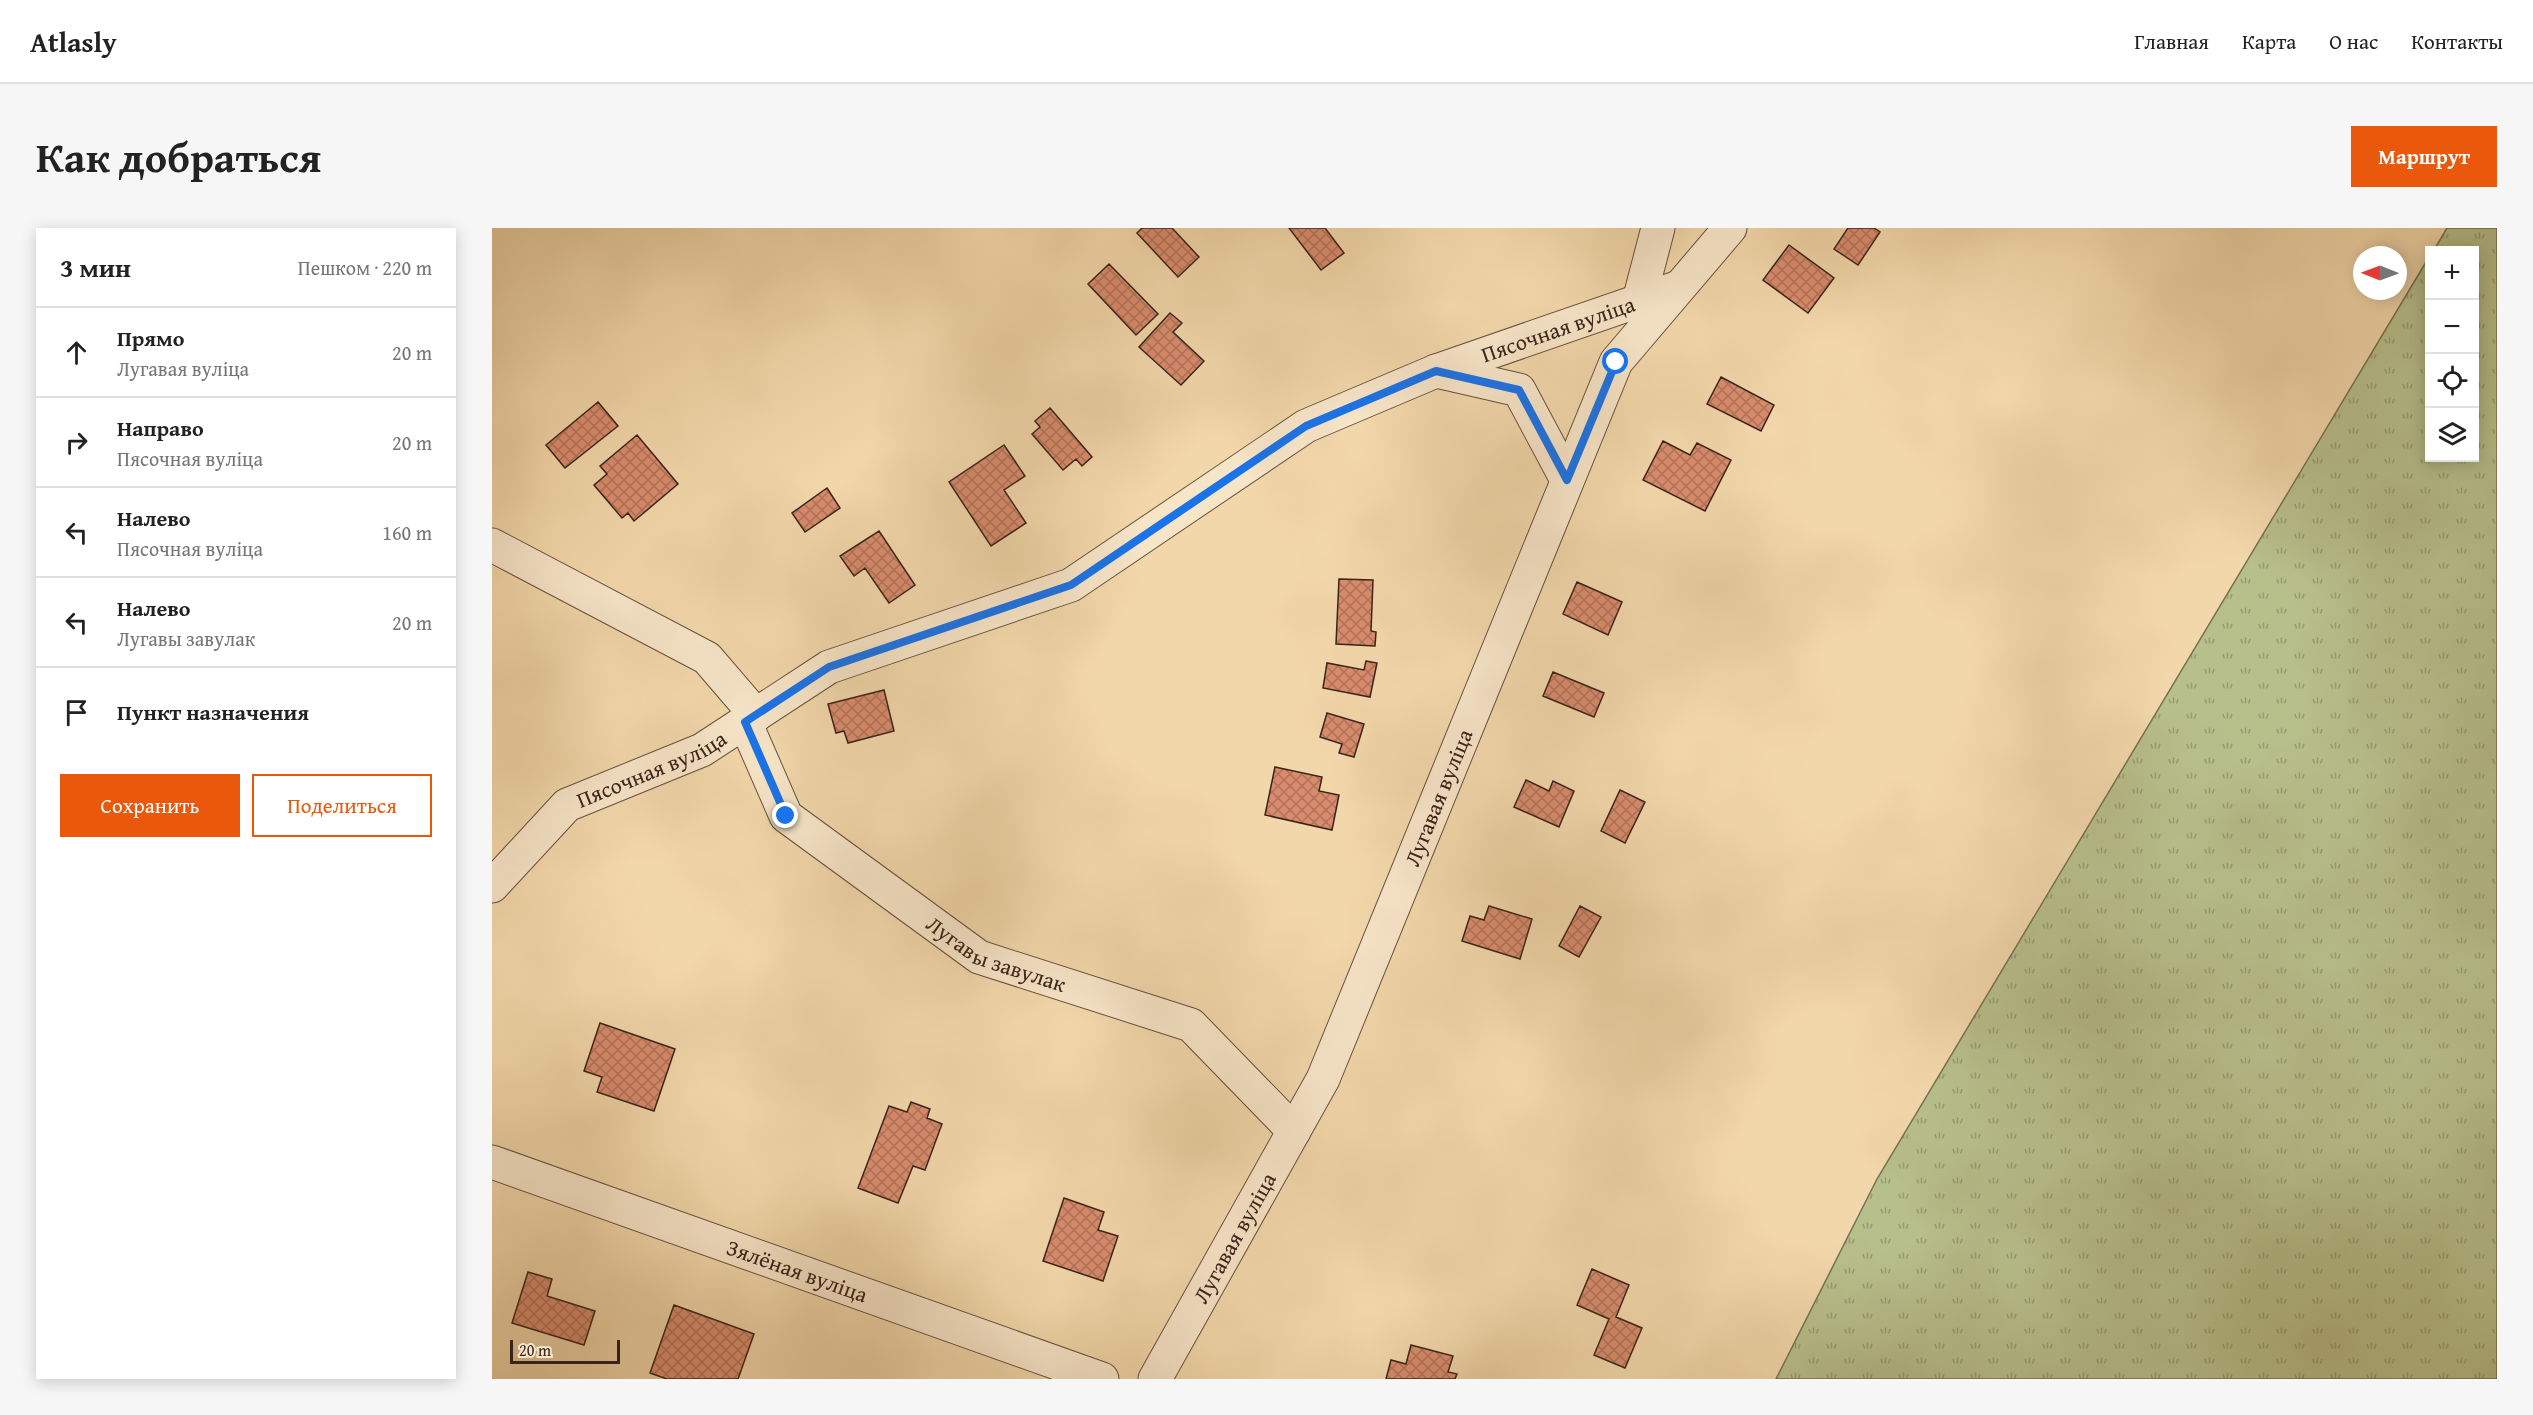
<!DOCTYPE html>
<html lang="ru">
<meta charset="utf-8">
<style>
body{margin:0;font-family:"Gentium Book Plus",serif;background:#f6f6f6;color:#222}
.controls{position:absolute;right:18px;top:18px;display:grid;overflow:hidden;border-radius:0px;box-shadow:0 3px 15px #0003}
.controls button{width:54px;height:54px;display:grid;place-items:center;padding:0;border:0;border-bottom:2px solid #e0e0e0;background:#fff;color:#222;font:30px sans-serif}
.compass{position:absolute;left:1861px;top:18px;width:54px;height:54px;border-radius:50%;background:#fff;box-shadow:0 3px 15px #0003;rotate:271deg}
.scale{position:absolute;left:18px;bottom:15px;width:110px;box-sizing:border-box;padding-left:6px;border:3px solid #3a231a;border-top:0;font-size:16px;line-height:21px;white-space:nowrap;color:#3a231a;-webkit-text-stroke:4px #f7e5c8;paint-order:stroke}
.stop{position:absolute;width:18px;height:18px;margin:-14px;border:4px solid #1a73e8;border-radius:50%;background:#fff}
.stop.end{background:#1a73e8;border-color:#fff;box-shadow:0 2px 6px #0008}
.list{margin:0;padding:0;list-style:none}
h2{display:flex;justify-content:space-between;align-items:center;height:78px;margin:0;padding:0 24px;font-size:26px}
h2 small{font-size:20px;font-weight:400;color:#767676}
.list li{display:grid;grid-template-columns:39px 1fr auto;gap:18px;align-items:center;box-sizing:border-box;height:90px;padding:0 24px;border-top:2px solid #e0e0e0}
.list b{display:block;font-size:22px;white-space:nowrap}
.list p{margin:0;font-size:20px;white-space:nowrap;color:#767676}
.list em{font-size:20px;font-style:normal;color:#767676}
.actions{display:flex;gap:12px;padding:18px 24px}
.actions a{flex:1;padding:14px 0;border:2px solid #ea580c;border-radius:0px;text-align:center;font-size:21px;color:#ea580c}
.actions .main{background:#ea580c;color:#fff}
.icon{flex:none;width:33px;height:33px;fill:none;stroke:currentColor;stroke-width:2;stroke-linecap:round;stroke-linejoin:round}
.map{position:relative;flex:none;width:2005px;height:1151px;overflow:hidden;border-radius:0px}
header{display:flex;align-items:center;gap:36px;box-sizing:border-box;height:84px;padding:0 30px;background:#fff;border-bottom:2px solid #e0e0e0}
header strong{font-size:28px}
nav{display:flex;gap:33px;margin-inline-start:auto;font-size:21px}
.intro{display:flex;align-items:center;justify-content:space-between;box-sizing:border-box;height:144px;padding:0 36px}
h1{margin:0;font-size:42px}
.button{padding:15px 27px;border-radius:0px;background:#ea580c;color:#fff;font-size:21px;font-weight:700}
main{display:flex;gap:36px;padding:0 36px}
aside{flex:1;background:#fff;border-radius:0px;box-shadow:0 3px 15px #0003}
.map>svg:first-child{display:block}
.grass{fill:url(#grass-tufts);stroke:#787152;stroke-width:1.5}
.building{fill:url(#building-cross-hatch);stroke:#3a231a;stroke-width:1.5}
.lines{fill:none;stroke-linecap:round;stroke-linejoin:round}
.street-casing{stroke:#68503e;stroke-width:35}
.street{stroke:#f7e5c8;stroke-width:33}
.route{stroke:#1a73e8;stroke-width:8}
.labels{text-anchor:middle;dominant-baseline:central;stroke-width:6;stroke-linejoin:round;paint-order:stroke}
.street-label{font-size:22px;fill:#3a231a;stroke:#f7e5c8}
</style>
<header>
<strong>Atlasly</strong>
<nav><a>Главная</a><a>Карта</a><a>О нас</a><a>Контакты</a></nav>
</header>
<div class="intro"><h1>Как добраться</h1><a class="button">Маршрут</a></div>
<main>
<aside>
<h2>3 мин<small>Пешком · 220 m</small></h2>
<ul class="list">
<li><svg class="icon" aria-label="ahead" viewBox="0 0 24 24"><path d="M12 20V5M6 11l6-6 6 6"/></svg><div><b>Прямо</b><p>Лугавая вуліца</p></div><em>20 m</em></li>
<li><svg class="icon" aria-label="right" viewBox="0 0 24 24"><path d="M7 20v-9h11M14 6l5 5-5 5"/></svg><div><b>Направо</b><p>Пясочная вуліца</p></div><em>20 m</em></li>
<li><svg class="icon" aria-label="left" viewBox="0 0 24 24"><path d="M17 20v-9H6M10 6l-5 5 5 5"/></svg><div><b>Налево</b><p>Пясочная вуліца</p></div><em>160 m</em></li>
<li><svg class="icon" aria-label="left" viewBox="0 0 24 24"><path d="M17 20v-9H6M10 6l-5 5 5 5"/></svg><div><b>Налево</b><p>Лугавы завулак</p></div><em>20 m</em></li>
<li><svg class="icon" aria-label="arrive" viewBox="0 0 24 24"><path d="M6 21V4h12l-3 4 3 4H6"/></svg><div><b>Пункт назначения</b></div></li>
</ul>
<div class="actions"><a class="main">Сохранить</a><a>Поделиться</a></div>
</aside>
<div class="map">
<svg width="2005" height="1151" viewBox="0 0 2005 1151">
<defs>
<pattern id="grass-tufts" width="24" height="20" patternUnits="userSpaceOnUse" patternTransform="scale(1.5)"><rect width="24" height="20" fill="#b7bf8b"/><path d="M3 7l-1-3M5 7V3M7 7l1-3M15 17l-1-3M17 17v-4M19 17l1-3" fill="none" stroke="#969b71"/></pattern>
<pattern id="building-cross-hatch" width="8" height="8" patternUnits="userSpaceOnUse" patternTransform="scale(1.5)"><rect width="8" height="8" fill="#d98c6d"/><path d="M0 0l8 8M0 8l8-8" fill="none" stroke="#b17259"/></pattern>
</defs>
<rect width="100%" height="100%" fill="#f2d7aa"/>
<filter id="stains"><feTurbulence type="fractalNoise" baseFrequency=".00333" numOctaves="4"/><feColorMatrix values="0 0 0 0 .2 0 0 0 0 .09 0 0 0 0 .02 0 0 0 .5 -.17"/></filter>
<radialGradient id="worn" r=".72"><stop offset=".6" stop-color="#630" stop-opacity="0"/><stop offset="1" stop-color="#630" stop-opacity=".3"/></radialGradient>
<!-- grass -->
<path class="grass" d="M1955 0H2005V1151H1284L1385 951 1937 29 1938 230H1982V22H1942Z"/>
<!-- building -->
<path class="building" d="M650 0H680L707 29 686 49 645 5Z
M797 0H833L852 25 829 42Z
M1356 0H1382L1388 4 1366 37 1342 21Z
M1297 17 1342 50 1316 85 1271 52Z
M617 36 666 86 644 107 596 56Z
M678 85 690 95 681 104 712 133 689 157 647 119Z
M1229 149 1282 177 1269 203 1215 176Z
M106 174 126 198 73 240 54 217Z
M558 180 600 229 590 238 584 231 571 242 540 206 548 199 543 193Z
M145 207 186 256 142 293 136 285 130 290 102 257 115 246 108 238Z
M1171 213 1198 227 1205 215 1239 232 1213 283 1151 252Z
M512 217 533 248 512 262 534 295 499 318 457 254Z
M335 260 348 280 313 304 300 285Z
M387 303 423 357 397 375 373 340 362 348 348 328Z
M847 351 881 352 879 403 884 404 883 418 844 416Z
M1085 354 1130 374 1116 407 1071 386Z
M874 433 885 435 878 469 831 460 835 435 872 442Z
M1061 444 1112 465 1102 489 1051 468Z
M392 462 402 503 356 515 352 503 344 505 336 476Z
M835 485 872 496 862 529 847 525 850 516 828 509Z
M783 539 830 549 827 563 847 567 840 602 773 587Z
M1034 552 1057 563 1061 553 1082 563 1067 599 1022 579Z
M1128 562 1153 574 1133 615 1109 603Z
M997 678 1040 691 1028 731 970 713 978 688 992 692Z
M1088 678 1109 689 1087 729 1067 718Z
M108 795 183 821 162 883 105 864 110 849 92 843Z
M419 874 438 881 435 890 450 896 433 942 421 938 406 975 366 960 397 878 415 884Z
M572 970 612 984 606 1002 626 1008 611 1053 551 1033Z
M1100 1041 1137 1057 1124 1089 1150 1100 1133 1140 1102 1127 1117 1091 1085 1077Z
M36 1044 60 1051 55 1068 103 1083 92 1117 20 1095Z
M182 1077 262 1106 246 1151H175L158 1145Z
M919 1117 961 1128 956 1144 965 1146 963 1151H894L899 1132 914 1136Z"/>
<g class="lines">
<defs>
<g id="street">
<path d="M1147 73 1166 0"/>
<path id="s1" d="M1075 252 1027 162 944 143 1187 59"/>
<path d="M0 317 215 430 264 487"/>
<path id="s2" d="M253 494 294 588 487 729 699 797 802 903"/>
<path id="s3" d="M0 658 75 577 210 522 337 439 579 357 814 198 944 143"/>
<path id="s4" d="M0 934 610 1151"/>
<path id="s5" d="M663 1151 831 851 1124 134 1238 0"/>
</g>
</defs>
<!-- street casing -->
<use href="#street" class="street-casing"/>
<!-- street -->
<use href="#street" class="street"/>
</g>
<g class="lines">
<!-- route -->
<path class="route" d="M294 588 253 494 337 439 579 357 814 198 944 143 1027 162 1075 252 1124 134"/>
</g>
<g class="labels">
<!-- street labels -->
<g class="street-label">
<text stroke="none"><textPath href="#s1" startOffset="316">Пясочная вуліца</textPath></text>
<text stroke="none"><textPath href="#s3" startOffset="202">Пясочная вуліца</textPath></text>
<text stroke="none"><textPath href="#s5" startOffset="648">Лугавая вуліца</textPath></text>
<text stroke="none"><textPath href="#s2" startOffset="356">Лугавы завулак</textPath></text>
<text stroke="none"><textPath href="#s5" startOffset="162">Лугавая вуліца</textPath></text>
<text stroke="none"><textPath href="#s4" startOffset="324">Зялёная вуліца</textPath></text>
</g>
</g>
<rect width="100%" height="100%" filter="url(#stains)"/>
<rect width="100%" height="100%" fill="url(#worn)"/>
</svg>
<div class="controls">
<button>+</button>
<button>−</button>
<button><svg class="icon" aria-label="locate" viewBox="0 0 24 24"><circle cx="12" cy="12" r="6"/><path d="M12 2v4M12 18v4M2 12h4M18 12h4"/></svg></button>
<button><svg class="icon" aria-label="layers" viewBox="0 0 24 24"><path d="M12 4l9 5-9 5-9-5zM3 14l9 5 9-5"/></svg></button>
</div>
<svg class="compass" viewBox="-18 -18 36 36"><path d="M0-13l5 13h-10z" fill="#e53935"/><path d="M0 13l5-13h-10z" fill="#767676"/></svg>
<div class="scale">20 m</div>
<div class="stop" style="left:1124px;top:134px"></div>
<div class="stop end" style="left:294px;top:588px"></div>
</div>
</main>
